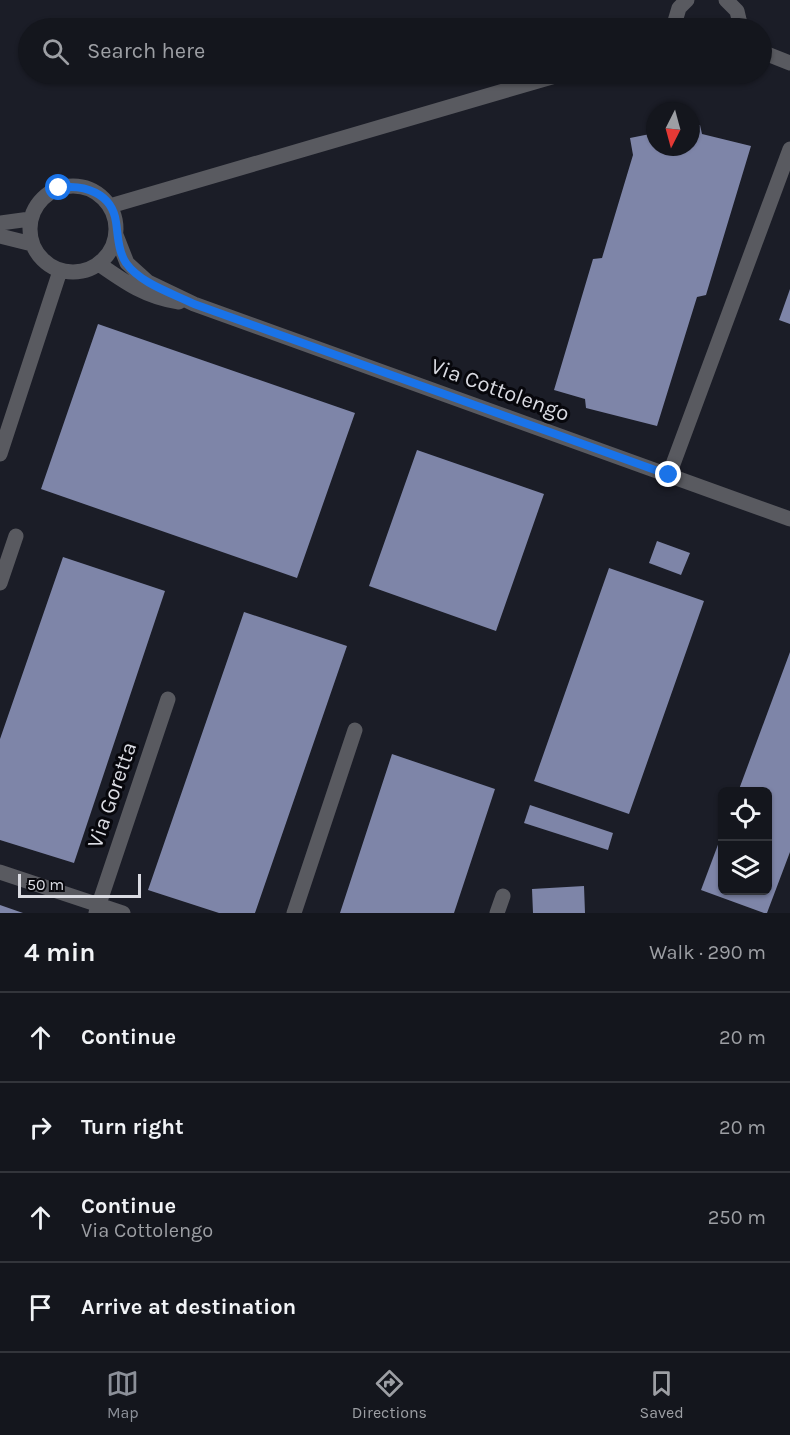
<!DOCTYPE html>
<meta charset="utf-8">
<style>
body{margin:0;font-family:Karla,sans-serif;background:#1d1f26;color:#f1f3f6}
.controls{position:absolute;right:18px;bottom:18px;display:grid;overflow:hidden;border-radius:9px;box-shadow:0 2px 4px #0004}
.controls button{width:54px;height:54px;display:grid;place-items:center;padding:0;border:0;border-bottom:2px solid #33353b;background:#14161d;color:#f1f3f6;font:30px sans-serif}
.compass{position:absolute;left:646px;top:102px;width:54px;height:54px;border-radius:50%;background:#14161d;box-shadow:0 2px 4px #0004;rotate:186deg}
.scale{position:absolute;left:18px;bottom:15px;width:123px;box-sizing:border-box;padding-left:6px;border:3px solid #dadbe2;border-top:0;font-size:16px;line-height:21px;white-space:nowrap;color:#dadbe2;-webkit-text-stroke:4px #07070c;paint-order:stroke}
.stop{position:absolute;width:18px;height:18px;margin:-14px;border:4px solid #1a73e8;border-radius:50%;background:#fff}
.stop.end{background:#1a73e8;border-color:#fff;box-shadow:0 2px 6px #0008}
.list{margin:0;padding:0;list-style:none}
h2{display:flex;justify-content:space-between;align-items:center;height:78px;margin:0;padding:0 24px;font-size:26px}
h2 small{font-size:20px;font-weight:400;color:#9d9fa4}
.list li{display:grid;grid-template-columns:39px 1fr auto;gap:18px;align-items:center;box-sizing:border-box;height:90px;padding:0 24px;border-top:2px solid #33353b}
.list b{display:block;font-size:22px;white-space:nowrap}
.list p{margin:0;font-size:20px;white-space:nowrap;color:#9d9fa4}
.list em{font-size:20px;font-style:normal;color:#9d9fa4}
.icon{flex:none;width:33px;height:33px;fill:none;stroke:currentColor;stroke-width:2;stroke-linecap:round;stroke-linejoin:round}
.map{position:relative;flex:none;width:790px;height:913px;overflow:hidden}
.search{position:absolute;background:#14161d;box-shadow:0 2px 4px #0004;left:18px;right:18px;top:18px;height:66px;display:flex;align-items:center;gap:15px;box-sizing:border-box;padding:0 21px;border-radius:33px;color:#9d9fa4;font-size:22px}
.sheet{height:438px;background:#14161d}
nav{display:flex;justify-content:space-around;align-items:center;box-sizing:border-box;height:84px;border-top:2px solid #33353b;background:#14161d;font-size:16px;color:#9d9fa4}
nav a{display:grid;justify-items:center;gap:3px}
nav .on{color:#8c9099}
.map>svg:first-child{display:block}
.building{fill:#7e85a8}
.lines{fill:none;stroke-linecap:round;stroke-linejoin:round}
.minor{stroke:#595a60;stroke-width:15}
.route{stroke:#1a73e8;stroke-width:8}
.labels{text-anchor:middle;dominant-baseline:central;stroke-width:6;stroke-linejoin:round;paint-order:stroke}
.street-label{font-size:22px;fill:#dadbe2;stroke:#07070c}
</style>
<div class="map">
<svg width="790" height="913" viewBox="0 0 790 913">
<rect width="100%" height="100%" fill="#1b1d27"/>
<!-- building -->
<path class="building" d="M700 125 702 134 751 146 706 295 697 297 657 426 586 408 585 399 554 390 593 259 602 258 633 155 630 138 655 133V147H691V126Z
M790 289V324L779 320Z
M98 324 355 413 297 578 41 489Z
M417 450 544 494 496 631 369 586Z
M657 541 690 553 681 575 649 563Z
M63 557 165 591 74 863 0 840V739Z
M609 568 704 601 629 814 534 781Z
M244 612 347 646 255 913H219L148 890Z
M790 652V852L767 913H764L701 890 722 834V890H768V792H738Z
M392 754 495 789 454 913H340Z
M530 805 613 833 608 850 524 823Z
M584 886 585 913H533L532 889Z
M0 905 23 913H0Z"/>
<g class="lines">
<!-- minor -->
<path class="minor" d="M726 0 737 11 741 28
M673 28 679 8 687 0
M762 52 790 63
M30 229a43 43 0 1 1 86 0a43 43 0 1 1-86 0Z
M110 206 562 74
M0 223 30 219
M116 235 127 263 148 282 194 304 790 519
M0 236 32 244
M99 264C126 283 146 297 179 302
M0 454 60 271
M669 475 790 149
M0 583 16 536
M0 872 123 913
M96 913 168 699
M294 913 355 730
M497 913 503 896"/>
</g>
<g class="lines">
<!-- route -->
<path class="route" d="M59 188C84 184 112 193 116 222 118 235 118 251 126 263 141 284 172 293 194 304L669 475"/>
</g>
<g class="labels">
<!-- street labels -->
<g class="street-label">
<text transform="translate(500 390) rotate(20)">Via Cottolengo</text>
<text transform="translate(112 795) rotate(-71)">Via Goretta</text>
</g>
</g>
</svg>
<div class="controls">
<button><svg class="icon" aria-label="locate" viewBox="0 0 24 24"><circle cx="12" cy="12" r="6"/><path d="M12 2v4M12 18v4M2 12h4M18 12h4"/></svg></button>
<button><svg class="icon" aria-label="layers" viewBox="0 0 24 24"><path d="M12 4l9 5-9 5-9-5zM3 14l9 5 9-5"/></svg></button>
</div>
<svg class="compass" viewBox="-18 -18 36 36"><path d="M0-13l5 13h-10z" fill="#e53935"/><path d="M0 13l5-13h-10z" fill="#9d9fa4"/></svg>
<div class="scale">50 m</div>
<div class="stop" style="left:59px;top:188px"></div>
<div class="stop end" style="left:669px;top:475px"></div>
<div class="search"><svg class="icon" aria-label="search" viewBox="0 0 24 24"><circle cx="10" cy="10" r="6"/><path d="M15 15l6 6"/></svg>Search here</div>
</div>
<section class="sheet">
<h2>4 min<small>Walk · 290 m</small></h2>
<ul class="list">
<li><svg class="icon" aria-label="ahead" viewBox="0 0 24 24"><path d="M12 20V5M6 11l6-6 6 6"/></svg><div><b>Continue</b></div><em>20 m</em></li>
<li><svg class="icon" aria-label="right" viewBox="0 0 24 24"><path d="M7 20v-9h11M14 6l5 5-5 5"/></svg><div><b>Turn right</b></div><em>20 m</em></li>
<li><svg class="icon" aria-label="ahead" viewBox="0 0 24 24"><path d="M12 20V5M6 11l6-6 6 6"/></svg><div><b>Continue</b><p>Via Cottolengo</p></div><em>250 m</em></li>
<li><svg class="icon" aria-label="arrive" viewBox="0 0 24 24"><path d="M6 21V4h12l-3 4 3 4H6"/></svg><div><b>Arrive at destination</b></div></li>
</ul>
</section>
<nav>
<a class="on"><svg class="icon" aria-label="map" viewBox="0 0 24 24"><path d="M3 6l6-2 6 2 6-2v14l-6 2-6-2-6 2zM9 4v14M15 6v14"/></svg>Map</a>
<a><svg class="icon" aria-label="directions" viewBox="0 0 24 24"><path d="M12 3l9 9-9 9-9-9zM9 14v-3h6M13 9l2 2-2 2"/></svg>Directions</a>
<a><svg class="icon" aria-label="saved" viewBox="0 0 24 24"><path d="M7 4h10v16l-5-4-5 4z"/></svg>Saved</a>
</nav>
